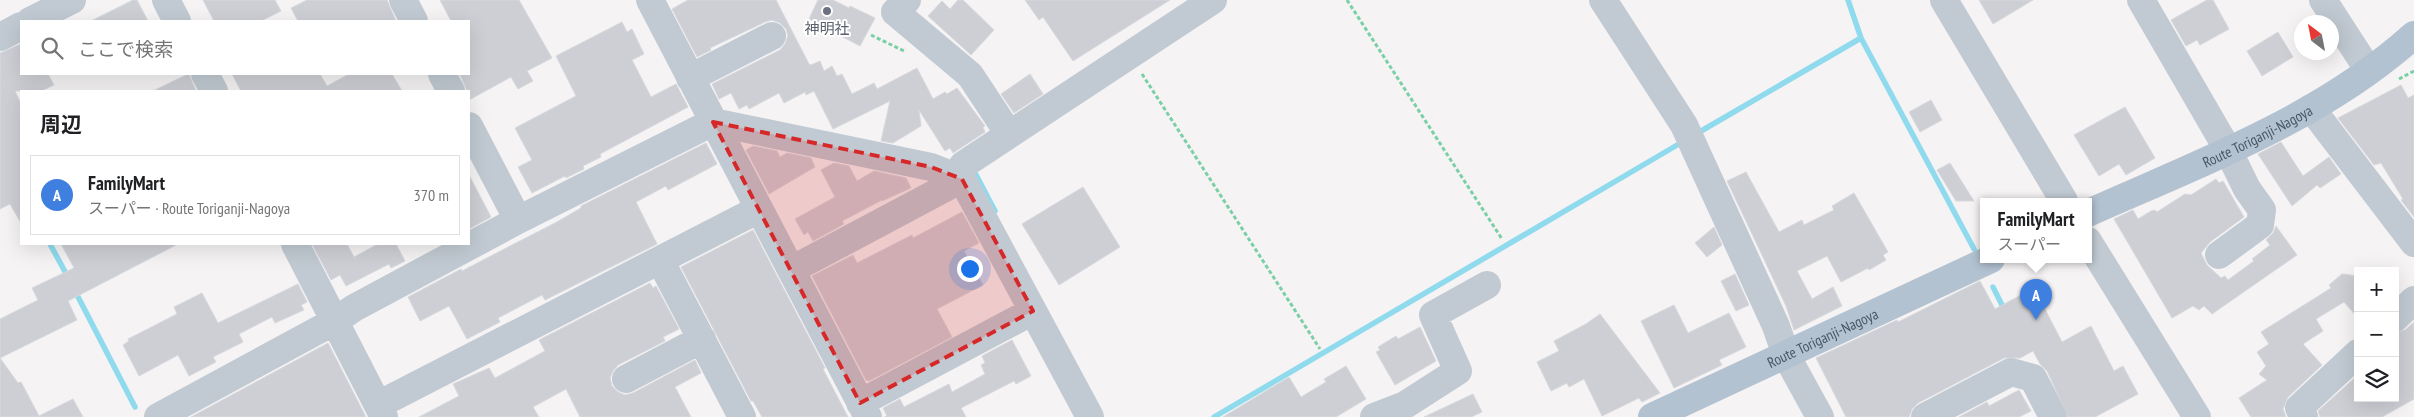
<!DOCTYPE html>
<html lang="ja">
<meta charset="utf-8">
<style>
body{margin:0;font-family:"PT Sans Narrow","Noto Sans JP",sans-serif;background:#f6f6f6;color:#202124}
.controls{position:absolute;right:15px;bottom:15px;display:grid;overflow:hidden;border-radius:0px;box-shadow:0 5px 20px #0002}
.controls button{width:45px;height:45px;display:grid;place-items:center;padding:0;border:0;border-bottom:1px solid #e0e0e0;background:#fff;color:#202124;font:25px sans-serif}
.compass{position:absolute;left:2294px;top:15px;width:45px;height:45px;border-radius:50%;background:#fff;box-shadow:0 5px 20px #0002;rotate:328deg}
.you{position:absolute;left:969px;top:268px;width:18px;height:18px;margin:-12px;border:4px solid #fff;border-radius:50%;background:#1a73e8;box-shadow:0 0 0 8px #1a73e833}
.badge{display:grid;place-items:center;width:32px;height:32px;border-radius:50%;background:#1a73e8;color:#fff;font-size:16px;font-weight:700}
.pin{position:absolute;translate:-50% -41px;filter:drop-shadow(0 1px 2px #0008)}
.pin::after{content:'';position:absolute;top:26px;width:18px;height:15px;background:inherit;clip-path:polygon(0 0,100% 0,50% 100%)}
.popup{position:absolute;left:1980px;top:198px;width:112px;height:65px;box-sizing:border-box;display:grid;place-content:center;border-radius:0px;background:#fff;filter:drop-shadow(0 1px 4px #0005);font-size:16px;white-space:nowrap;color:#757577}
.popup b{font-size:19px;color:#202124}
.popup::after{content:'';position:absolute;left:50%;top:100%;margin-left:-10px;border:10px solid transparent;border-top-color:#fff}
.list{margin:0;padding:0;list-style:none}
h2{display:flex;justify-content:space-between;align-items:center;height:65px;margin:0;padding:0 20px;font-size:21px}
h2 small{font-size:16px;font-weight:400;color:#757577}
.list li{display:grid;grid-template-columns:32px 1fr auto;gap:15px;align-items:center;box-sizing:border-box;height:80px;margin:0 10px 10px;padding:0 10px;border:1px solid #e0e0e0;border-radius:0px}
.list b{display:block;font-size:19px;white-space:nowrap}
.list p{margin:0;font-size:16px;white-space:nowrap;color:#757577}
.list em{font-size:16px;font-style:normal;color:#757577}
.icon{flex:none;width:28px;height:28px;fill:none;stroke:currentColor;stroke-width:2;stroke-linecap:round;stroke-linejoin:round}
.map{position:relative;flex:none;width:2414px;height:417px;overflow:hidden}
.search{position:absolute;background:#fff;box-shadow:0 5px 20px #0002;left:20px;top:20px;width:450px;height:55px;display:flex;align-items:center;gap:12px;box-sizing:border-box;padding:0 18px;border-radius:0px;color:#757577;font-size:19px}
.panel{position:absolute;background:#fff;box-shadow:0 5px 20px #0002;left:20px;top:90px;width:450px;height:155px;border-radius:0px}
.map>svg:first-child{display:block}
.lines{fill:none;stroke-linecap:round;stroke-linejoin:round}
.stream{stroke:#90daee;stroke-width:5.5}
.building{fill:#cdcfd5;stroke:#d7d9de}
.path{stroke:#7ad0a6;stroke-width:3;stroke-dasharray:4 2.5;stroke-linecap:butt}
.minor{stroke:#c1cad2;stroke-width:28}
.major{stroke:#b3c2d1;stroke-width:28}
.marked{fill:#d62828;fill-opacity:0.2;stroke:#d62828;stroke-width:4;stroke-dasharray:10 6;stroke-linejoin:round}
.worship-dot{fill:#6b7280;stroke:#fff;stroke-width:2}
.labels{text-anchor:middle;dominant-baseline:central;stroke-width:4;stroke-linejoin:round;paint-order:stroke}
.worship-label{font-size:15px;fill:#5b616d;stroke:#fff}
.street-label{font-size:15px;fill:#4a5661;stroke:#fff}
</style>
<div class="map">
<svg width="2414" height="417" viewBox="0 0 2414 417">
<rect width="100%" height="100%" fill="#f5f3f3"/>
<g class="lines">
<!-- stream -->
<path class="stream" d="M1848 0 1861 38 1974 249
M1696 134 1861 38
M974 171 995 211
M50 244 69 279
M1993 287 2005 311
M74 289 135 407
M1214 417 1684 141"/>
</g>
<!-- building -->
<path class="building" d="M133 0H137L148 21H91Z
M203 0H275L281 11 261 21H214Z
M307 0H387L396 21H298L291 8Z
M440 0H519L552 58 527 71 533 81 518 89 511 77 469 100V91H467L460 74H469V21H451Z
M688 0H776L809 64 811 65 820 61 824 71 832 66 837 76 842 74 852 94 874 83 877 89 917 68 933 99 945 92 947 94 957 88 985 126 983 127 985 132 953 153 950 148 945 151 919 110 921 126 893 143 881 141 890 101 833 129 814 91 806 95 805 92 784 103 779 93 749 109 747 105 739 109 731 93 719 99 712 84 780 50 785 44 788 36 786 29 780 23 772 20 765 22 710 48 711 50 697 57 672 9Z
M818 0H833L849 8 850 6 875 18 860 46 809 19Z
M958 0H963L994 30 971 55 928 16 942 1 950 9Z
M1025 0H1170L1073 61 1043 17 1039 20Z
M1979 0H2033L1993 24Z
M2207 0H2213L2229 29 2200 45 2197 40 2186 46 2171 20Z
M622 22 627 32 632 29 644 54 632 60 651 97 676 84 688 107 600 154 601 157 583 166 584 169 566 178 565 176 532 193 518 167 532 160 515 128 576 96 556 56Z
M2278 32 2293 57 2262 76 2247 51Z
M21 44V74H48L54 85 41 91H15L21 104V223L10 204 0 209V53Z
M189 74 196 91H153L188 74Z
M232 74H320L327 86 349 74H392L402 91H241Z
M1030 74 1043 94 1014 113 1001 94Z
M2401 85 2408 98 2414 95V217L2401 200 2403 199 2381 163 2374 165 2338 118Z
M1931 100 1942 120 1920 132 1909 112Z
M2125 107 2155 158 2126 175 2119 164 2099 176 2074 135Z
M2281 142 2303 176 2329 157 2341 174 2320 188 2317 185 2292 206 2258 154Z
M706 143 717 164 668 190 666 186 636 202 657 244 545 300 542 295 498 318 500 322 467 339 449 306 420 321 408 297 461 269 462 271 510 246 555 223 581 208V206Z
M753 146 777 151 780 157 787 153 811 158 815 167 769 194 746 150Z
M834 163 849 166 857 181 874 171 906 178 911 188 882 201V200L842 221 844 224 813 241 808 232 804 235 795 219 835 197 821 170Z
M1950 163 1974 201H1956L1937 170Z
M1746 172 1779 232 1802 220 1804 225 1834 210 1832 206 1854 193 1888 252 1883 255 1886 260 1869 270 1868 268 1841 282 1827 256 1797 271 1812 299 1833 287 1842 306 1794 330 1786 306 1727 181Z
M469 175 491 217 469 229Z
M2216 179 2219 183 2223 181 2244 217 2210 242 2201 253 2207 265 2221 278 2225 276 2228 280 2254 261 2252 259 2270 245 2266 240 2273 233 2276 226 2297 255 2212 314 2204 306 2199 310 2193 306 2172 318 2114 219 2133 210 2138 219 2151 211 2155 210 2157 212 2185 194 2191 195Z
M1083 187 1120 247 1059 285 1022 224Z
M962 212 979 243 964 251 983 285 937 309 952 337 869 381 866 380 812 276 853 255 857 263 912 235 913 238Z
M1714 227 1722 245 1707 257 1695 243Z
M753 230 825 368 823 369 848 417H762L753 401H751L681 267Z
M61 244H178L68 301 77 320 0 358 18 383 21 382 39 416 73 399 83 417H0V319L38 300 32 288 74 268Z
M312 244H347L354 257 378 244H396L405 261 391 268 389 264 346 286 340 275 331 280Z
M1735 274 1749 305 1736 311 1721 281Z
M2342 274 2358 276V318L2344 302 2316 319 2323 331 2303 344 2322 365 2288 397 2283 409 2286 417H2251L2239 398 2267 380 2259 374 2266 366 2257 352 2269 344 2261 332 2331 288 2329 285Z
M1980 281 1995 309 2034 288 2062 342 2091 326 2114 371 2123 366 2138 394 2095 417H2068L2047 371 2040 364 2033 351 2020 358H2004L1918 403 1912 409 1909 417H1846L1816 358 1897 320 1898 322Z
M650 283 653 288 656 286 679 329 663 337 665 341 618 365 613 371 610 378 612 386 618 392 625 395 633 393 695 360 701 373 675 387 691 417H580L566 389 533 407 539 417H419L459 396 453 384 489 368 495 378 545 351 539 340Z
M298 284 307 302 301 305 304 310 275 323 272 317 239 334 243 342 213 357 216 362 189 376 178 355 139 376 123 345 129 341 128 339 177 314 174 307 202 293 218 323Z
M1674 305 1688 333 1729 313 1746 347 1719 360 1722 365 1674 388 1641 321Z
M1600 314 1660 393 1642 402 1639 398 1602 416 1584 379 1569 387 1567 383 1551 391 1537 362 1559 351 1554 341 1586 324Z
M2414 322V399L2382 417H2320L2318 411 2358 375V398H2395V333L2405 330Z
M1420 327 1436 361 1395 385 1376 352 1380 350 1378 347 1396 336 1398 339Z
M1012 340 1031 376 1016 384 1014 381 961 408 966 417H884L887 416 883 408 900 399 904 407 949 384 952 392 985 374 981 365 985 363 982 356Z
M328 343 366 417H191Z
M1346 366 1366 399 1336 417H1223L1289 377 1301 397 1326 382 1324 379Z
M2019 390 2031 411 2019 417H1959L1987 402 1989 406Z
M1473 394 1482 412 1471 417H1424Z"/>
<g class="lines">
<!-- path -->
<path class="path" d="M1347 0 1502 239
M871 35 904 51
M1142 74 1320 349
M2399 79 2414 71"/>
<!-- minor -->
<path class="minor" d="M166 0 177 21
M403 0 414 21
M650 0 868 417
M907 0 895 12 970 75 1009 134
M1603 0 1684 125 1776 326 1786 355 1820 417
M1944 0 2064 201
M2141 0 2228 150 2247 189 2262 210 2260 225 2219 255
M2323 0 2369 71
M30 21 72 0
M0 37 21 26
M205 74 214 91
M442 74 451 91
M690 78 772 36
M2311 108 2414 243
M469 126 518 220
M2088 241 2197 417
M295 244 384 417
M660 260 742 417
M791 270 962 179
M2395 318 2414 300
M626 379 702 339
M860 403 1033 311
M378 405 759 209
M158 417 335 321 354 308 518 220 713 122 931 167 962 179
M1090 417 962 179 963 165 1213 0
M1374 417 1405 405 1458 371 1433 315 1487 285
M1925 417 2011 372 2033 378 2053 417
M2304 417 2299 408 2358 353"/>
<!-- major -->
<g class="major">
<path id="s1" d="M2088 213C2200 163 2322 118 2414 35"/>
<path id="s2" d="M1652 417 1991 259"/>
</g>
</g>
<!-- marked area -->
<path class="marked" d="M713 122 931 167 962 179 1033 311 860 403Z"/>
<!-- markers -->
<circle class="worship-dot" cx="827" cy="11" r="5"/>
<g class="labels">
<!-- worship labels -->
<g class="worship-label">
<text x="827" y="28">神明社</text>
</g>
<!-- street labels -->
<g class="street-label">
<text stroke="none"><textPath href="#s1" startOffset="186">Route Toriganji-Nagoya</textPath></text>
<text stroke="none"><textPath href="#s2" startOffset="188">Route Toriganji-Nagoya</textPath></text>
</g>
</g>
</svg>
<div class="controls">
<button>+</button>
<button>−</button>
<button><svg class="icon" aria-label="layers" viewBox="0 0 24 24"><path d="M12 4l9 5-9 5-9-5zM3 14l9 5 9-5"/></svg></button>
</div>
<svg class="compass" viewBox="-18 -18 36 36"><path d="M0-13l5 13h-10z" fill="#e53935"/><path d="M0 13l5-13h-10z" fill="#757577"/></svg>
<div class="you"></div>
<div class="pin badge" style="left:2036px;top:320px;background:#3f7fe0">A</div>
<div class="popup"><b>FamilyMart</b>スーパー</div>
<div class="search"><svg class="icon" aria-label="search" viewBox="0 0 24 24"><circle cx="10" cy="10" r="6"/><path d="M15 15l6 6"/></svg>ここで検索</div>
<section class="panel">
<h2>周辺<small></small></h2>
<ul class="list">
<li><span class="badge" style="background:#3f7fe0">A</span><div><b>FamilyMart</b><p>スーパー · Route Toriganji-Nagoya</p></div><em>370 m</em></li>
</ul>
</section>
</div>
